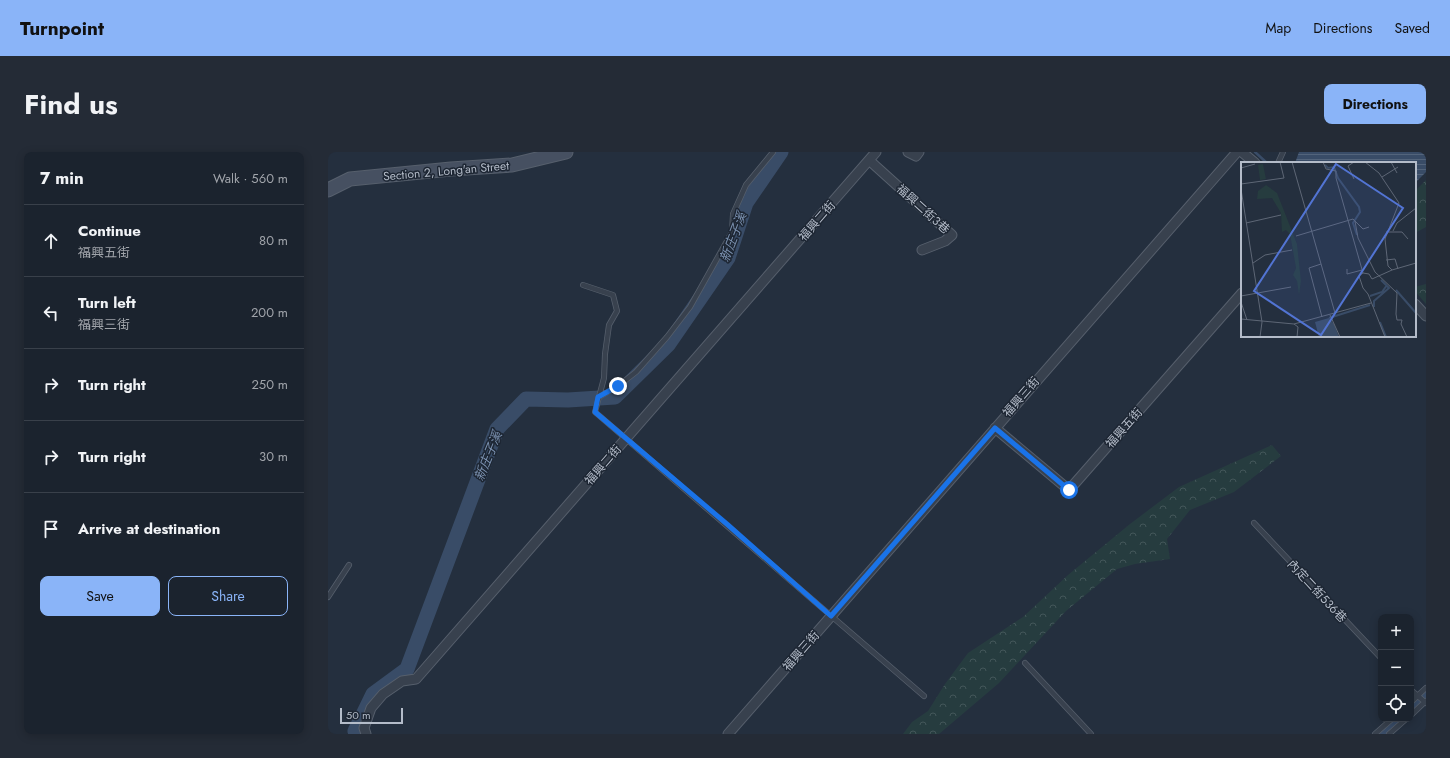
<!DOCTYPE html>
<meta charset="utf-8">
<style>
body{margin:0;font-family:Jost,"Noto Sans TC",sans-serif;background:#242b36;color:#f1f3f6}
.controls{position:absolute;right:12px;bottom:12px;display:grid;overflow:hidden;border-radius:8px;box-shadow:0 2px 10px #0003}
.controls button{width:36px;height:36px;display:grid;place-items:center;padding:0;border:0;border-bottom:1px solid #39404a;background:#1b232e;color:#f1f3f6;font:20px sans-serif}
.scale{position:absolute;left:12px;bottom:10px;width:63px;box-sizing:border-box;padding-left:4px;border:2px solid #b4bcc9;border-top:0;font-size:11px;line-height:14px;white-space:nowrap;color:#b4bcc9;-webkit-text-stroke:3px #1d2633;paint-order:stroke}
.stop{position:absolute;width:12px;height:12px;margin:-9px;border:3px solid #1a73e8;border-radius:50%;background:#fff}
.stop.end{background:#1a73e8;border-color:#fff;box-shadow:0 1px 4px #0008}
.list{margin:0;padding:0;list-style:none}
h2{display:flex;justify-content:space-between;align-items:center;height:52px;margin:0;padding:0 16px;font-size:17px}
h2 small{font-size:13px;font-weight:400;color:#a0a4aa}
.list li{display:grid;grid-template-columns:26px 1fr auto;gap:12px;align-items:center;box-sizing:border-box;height:72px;padding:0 16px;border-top:1px solid #39404a}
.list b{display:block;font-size:15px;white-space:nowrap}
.list p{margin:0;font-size:13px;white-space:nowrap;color:#a0a4aa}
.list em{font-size:13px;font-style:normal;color:#a0a4aa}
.actions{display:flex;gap:8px;padding:12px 16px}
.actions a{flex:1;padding:9px 0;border:1px solid #8ab4f8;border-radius:8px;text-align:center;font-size:14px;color:#8ab4f8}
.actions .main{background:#8ab4f8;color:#111}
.icon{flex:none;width:22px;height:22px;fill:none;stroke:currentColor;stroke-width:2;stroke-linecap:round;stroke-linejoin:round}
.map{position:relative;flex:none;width:1098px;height:582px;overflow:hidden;border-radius:8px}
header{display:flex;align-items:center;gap:24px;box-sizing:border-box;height:56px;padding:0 20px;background:#8ab4f8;color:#111}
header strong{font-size:19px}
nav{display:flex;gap:22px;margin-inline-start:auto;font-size:14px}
.intro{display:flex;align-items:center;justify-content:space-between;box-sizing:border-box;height:96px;padding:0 24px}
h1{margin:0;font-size:28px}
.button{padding:10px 18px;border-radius:8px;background:#8ab4f8;color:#111;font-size:14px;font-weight:700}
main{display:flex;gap:24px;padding:0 24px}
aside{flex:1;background:#1b232e;border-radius:8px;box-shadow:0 2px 10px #0003}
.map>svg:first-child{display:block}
.forest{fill:url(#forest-crowns)}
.water{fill:url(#water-rules)}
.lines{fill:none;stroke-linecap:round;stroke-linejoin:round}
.stream{stroke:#394c67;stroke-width:2.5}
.canal{stroke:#394c67;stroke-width:9}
.river{stroke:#394c67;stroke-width:15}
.lane-casing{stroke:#565f6c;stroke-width:6}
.street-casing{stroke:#565f6c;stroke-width:11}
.secondary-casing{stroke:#565f6c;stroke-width:15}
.lane{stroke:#38414e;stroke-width:4.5}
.street{stroke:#38414e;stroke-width:9}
.secondary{stroke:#465061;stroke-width:13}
.route{stroke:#1a73e8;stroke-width:5}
.labels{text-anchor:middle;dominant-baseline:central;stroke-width:3;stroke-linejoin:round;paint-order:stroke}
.street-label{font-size:12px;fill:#b4bcc9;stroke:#1d2633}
.water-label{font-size:13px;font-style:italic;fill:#7c92b1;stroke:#1d2633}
.inset-river{fill:none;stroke:#394c67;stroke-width:2}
.inset-road{fill:none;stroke:#5e6776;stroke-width:1}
.view{fill:#5274d3;fill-opacity:0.15;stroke:#5274d3;stroke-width:2}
.inset-edge{fill:none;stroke:#b4bcc9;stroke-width:2}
</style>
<header>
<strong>Turnpoint</strong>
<nav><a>Map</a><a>Directions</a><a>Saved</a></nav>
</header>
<div class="intro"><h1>Find us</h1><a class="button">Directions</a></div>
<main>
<aside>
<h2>7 min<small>Walk · 560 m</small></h2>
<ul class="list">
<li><svg class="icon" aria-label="ahead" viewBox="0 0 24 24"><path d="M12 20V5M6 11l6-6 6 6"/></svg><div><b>Continue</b><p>福興五街</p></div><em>80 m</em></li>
<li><svg class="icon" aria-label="left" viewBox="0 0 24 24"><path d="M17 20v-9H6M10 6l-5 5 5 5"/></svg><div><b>Turn left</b><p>福興三街</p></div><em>200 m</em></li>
<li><svg class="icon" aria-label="right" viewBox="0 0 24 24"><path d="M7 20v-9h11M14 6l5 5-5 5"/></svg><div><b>Turn right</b></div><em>250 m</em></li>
<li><svg class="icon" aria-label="right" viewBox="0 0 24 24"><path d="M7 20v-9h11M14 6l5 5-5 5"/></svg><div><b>Turn right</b></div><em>30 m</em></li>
<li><svg class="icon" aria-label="arrive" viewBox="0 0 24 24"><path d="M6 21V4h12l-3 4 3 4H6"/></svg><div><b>Arrive at destination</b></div></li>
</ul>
<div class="actions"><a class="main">Save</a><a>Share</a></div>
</aside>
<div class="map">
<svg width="1098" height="582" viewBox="0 0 1098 582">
<defs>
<pattern id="forest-crowns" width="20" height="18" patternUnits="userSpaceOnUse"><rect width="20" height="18" fill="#263c3f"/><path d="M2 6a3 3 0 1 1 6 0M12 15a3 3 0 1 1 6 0" fill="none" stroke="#435659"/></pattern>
<pattern id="water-rules" width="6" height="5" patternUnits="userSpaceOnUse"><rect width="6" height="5" fill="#394c67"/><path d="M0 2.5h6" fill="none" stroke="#53647b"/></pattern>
</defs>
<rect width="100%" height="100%" fill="#242f3e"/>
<!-- forest -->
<path class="forest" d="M1098 28V75L1087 81V39Z
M1098 132V152L1087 139V135Z
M944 293 953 304 906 340 862 358 839 387 842 407 807 412 789 417 738 459 671 531 611 582H575L584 570 600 559 617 532 640 501 695 465 740 423 802 372 851 335Z"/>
<!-- water -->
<path class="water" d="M971 0H1098V20L1087 31V11H967Z"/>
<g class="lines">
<!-- stream -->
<path class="stream" d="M927 0 939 11"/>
<!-- canal -->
<path class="canal" d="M1083 554 1098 540
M1052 582 1069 567"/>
<!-- river -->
<path class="river" d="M29 582 27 579 45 542 79 517 169 277 198 247 240 248 287 245 340 193 400 106 418 51 453 0"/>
<defs>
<path id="lane" d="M950 11 955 0
M255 133 285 143 289 159 281 173 277 202 276 226 267 260 596 544
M271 245 290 234 308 220 339 185 362 155 404 80 405 62 418 33 445 0
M926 371 1053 506
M0 445 21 413
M697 511 763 582
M1083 538 1098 551
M1083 550 1098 536
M1083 563 1098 549
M1047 582 1064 567
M1061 582 1078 567"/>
<path id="street" d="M580 0 588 4 591 0
M914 0 927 11
M542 9 624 83 617 89 594 98
M1087 152 1098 164
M667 276 741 338 914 141
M38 582 36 576 43 556 55 542 74 529 88 527 548 0
M400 582 909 0"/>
<path id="secondary" d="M0 38 22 27 123 17 184 13 238 0"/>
</defs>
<!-- lane casing -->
<use href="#lane" class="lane-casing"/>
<!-- street casing -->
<use href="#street" class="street-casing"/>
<!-- secondary casing -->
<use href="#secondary" class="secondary-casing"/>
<!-- lane -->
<use href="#lane" class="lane"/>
<!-- street -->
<use href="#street" class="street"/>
<!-- secondary -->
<use href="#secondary" class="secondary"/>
</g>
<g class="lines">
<!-- route -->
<path class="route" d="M290 234 270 245 267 260 400 373 503 464 667 276 741 338"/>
</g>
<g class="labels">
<!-- street labels -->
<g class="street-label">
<text transform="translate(118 19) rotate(-5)">Section 2, Long'an Street</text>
<text transform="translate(595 57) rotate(42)">福興二街3巷</text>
<text transform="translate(489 69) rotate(-49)">福興二街</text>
<text transform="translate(693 245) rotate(-49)">福興三街</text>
<text transform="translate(796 276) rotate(-49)">福興五街</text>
<text transform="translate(275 313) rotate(-49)">福興二街</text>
<text transform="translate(989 439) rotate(47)">內定二街536巷</text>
<text transform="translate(473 499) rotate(-49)">福興三街</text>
</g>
<!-- water labels -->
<g class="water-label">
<text transform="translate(405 85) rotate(-69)">新庄子溪</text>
<text transform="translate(160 304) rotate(-68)">新庄子溪</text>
</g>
</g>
<!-- overview -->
<g transform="translate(913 10)">
<rect width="175" height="175" fill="#242f3e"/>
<path d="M22 2 25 17 19 18 17 3ZM25 23 36 31 56 82 60 119 58 133 56 119 52 113 55 106 49 72 45 68 41 70 40 51 31 36 16 37 17 29Z" fill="#263c3f"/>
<path d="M88 156 93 162 98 175H78L74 160Z" fill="#394c67"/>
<path class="inset-river" d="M84 3 87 6 93 5 97 16 118 45 119 50 112 61 116 73M155 128 175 151M129 134 141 130 146 123M133 145V139L148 126 140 118M88 156 129 143M139 160 145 175"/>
<path class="inset-road" d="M51 0 94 151M82 0 85 7 95 9V16L122 111M124 0 138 11 158 41 144 77 147 104 151 108 175 101M150 0 156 11M0 6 14 2M141 15 157 5M113 17 107 4 113 0M0 22 43 16 39 0M0 27 21 160 19 175M114 59 117 76 134 110 156 131 155 152 156 158H161L160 162 166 175M5 61 40 53M152 69 156 61 175 46M145 70H161L167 77M55 74 112 57 122 67 128 65M145 98 154 97 157 107M12 101 24 93 51 88M80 102 68 106 81 155M106 107V112L121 108M122 111 118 114 122 126 127 132 144 175M122 111 128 112 131 117 151 108M0 134 50 125M0 140 6 158M89 153 99 175M0 157 53 162 130 141M53 162 57 165 56 175"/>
<path class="view" d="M95 2 162 46 80 173 13 129Z"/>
<rect width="175" height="175" class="inset-edge"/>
</g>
</svg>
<div class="controls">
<button>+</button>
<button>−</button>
<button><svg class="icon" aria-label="locate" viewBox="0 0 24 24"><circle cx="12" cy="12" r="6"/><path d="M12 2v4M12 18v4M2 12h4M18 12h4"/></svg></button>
</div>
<div class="scale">50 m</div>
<div class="stop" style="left:741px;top:338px"></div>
<div class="stop end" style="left:290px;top:234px"></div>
</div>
</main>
